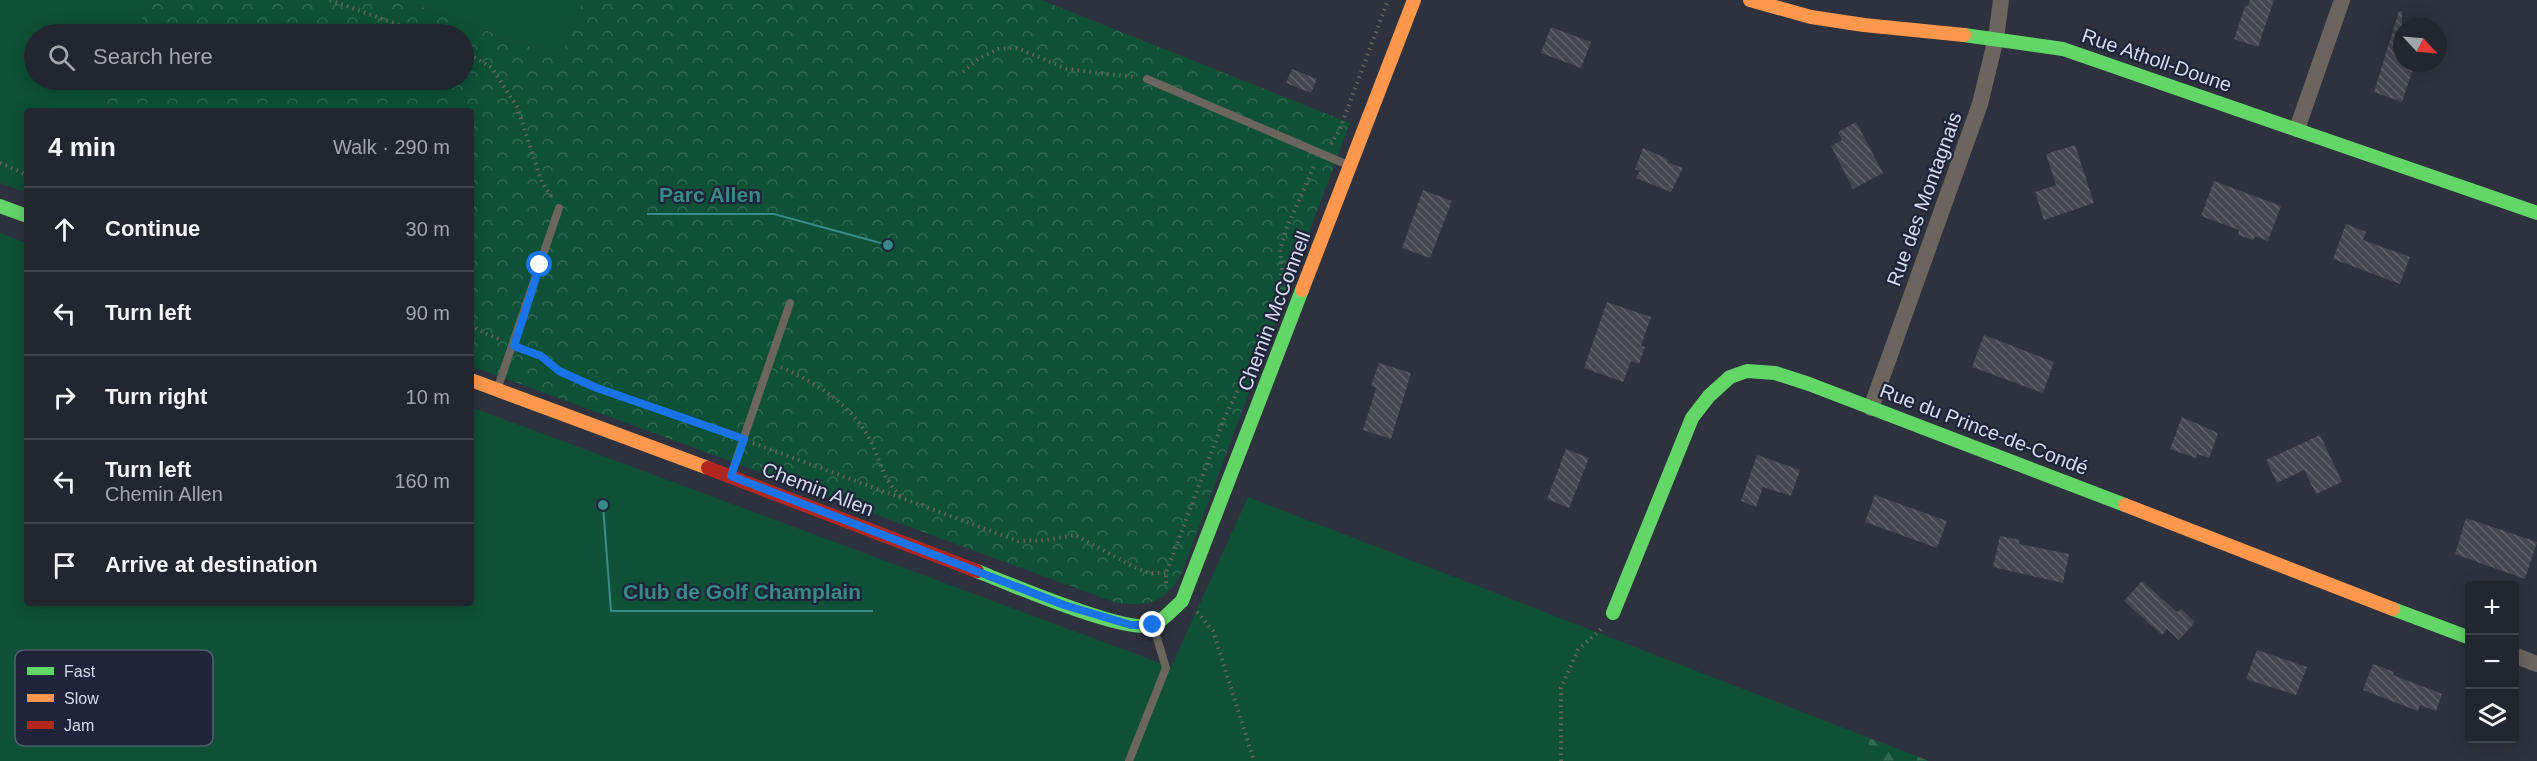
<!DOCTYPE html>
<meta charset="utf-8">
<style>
body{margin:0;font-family:Arial,sans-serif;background:#2a2e36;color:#f1f3f6}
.controls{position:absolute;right:18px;bottom:18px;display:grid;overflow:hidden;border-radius:6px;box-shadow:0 3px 15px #0003}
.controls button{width:54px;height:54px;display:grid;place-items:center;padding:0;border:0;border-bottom:2px solid #3f434a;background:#22262e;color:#f1f3f6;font:30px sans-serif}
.compass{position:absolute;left:2393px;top:18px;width:54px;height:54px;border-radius:50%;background:#22262e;box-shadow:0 3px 15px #0003;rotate:116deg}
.stop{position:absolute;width:18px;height:18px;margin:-14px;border:4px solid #1a73e8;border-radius:50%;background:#fff}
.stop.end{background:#1a73e8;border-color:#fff;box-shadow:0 2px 6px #0008}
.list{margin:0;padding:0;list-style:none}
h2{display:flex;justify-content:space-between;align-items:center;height:78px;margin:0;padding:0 24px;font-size:26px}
h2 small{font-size:20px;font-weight:400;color:#a2a5aa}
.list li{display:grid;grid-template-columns:39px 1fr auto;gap:18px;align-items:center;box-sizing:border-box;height:84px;padding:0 24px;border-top:2px solid #3f434a}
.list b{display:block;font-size:22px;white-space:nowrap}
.list p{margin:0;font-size:20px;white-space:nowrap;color:#a2a5aa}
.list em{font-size:20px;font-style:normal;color:#a2a5aa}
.icon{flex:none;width:33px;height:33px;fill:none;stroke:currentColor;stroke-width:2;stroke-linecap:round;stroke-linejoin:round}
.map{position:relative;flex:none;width:2537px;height:761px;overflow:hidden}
.search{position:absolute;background:#22262e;box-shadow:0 3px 15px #0003;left:24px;top:24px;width:450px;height:66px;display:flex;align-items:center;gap:15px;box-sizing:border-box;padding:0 21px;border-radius:33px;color:#a2a5aa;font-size:22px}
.panel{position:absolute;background:#22262e;box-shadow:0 3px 15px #0003;left:24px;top:108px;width:450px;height:498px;border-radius:6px}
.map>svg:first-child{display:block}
.grass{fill:#0e5137}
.forest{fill:url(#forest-firs)}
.park{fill:url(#park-crowns)}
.building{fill:url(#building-back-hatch)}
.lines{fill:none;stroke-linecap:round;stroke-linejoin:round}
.path{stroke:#67625e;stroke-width:4;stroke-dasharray:1.5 4.5;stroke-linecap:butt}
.lane{stroke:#6b655d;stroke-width:8}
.street{stroke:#6b655d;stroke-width:16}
.fast{stroke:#63d668;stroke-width:14}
.slow{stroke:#ff974d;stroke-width:14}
.jam{stroke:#b3261e;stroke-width:14}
.route{stroke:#1a73e8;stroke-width:8}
.labels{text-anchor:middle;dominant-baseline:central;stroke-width:4.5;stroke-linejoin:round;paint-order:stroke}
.street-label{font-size:20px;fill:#d5dbe9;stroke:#1e253a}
.key{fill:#1e253a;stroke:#555c6f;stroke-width:1.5}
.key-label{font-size:16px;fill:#d5dbe9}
.leader{fill:none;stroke:#378a87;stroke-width:2}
.callout-dot{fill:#378a87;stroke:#1e253a;stroke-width:2}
.callout-label{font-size:21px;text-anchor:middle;font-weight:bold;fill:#378a87;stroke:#1e253a;stroke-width:4.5;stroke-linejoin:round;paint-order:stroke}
</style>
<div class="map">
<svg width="2537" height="761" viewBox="0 0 2537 761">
<defs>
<pattern id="forest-firs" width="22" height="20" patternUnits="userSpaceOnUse" patternTransform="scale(1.5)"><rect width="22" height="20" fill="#0e5137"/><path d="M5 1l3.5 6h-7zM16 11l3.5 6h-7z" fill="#306954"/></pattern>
<pattern id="park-crowns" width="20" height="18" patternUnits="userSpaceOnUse" patternTransform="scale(1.5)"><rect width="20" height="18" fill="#0e5137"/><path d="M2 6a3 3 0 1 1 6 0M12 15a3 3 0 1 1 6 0" fill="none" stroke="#306954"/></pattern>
<pattern id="building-back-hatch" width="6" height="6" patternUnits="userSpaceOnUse" patternTransform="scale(1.5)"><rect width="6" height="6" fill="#464752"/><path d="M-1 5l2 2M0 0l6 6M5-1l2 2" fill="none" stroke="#60616b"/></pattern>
</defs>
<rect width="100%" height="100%" fill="#2e323e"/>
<!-- grass -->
<path class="grass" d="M0 0H150L135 34H34V80H116L103 111H27V193L0 183Z
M403 0H583L560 58Z
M0 233 27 243V603H471V407L1171 667 1248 497 1867 737 1872 761H0Z"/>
<!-- forest -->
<path class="forest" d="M1867 737 1929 761H1872Z"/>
<!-- park -->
<path class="park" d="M150 0H403L560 58 583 0H1041L1350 123 1180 577C1162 604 1149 606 1117 603L471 366V111H103L116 80H464V34H135Z"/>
<!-- building -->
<path class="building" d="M2250 0H2274L2258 47 2234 39 2245 6 2247 7Z
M2399 11H2402V63H2415L2402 102 2374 92Z
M1551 27 1591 42 1581 68 1541 53Z
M1292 69 1317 79 1311 93 1286 83Z
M1856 122 1883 173 1853 189 1831 146 1842 140 1838 132Z
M2075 145 2094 203 2044 220 2035 192 2056 185 2046 154Z
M1643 148 1668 159 1667 162 1683 168 1671 192 1636 178 1640 171 1635 169Z
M2214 181 2281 206 2268 241 2255 236 2253 240 2238 235 2239 230 2201 216Z
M1423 190 1452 201 1430 258 1402 248Z
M2346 224 2366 232 2363 240 2410 257 2400 284 2333 259Z
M1607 302 1651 317 1641 346 1645 347 1639 364 1631 361 1623 382 1584 368Z
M1984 335 2054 362 2043 393 1972 367Z
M1379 363 1411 373 1391 439 1363 430 1376 388 1371 386Z
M2182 417 2218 433 2209 458 2197 454 2196 458 2170 449Z
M2320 435 2342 482 2316 494 2304 470 2277 483 2266 460Z
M1566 449 1589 458 1569 508 1547 499Z
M1757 455 1800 470 1791 496 1763 487 1756 507 1741 501Z
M1875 495 1947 521 1937 548 1865 522Z
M2466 518 2537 542 2525 579 2455 554Z
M2000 536 2020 540 2019 544 2069 554 2063 583 1993 567Z
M2142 581 2177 612 2181 609 2195 622 2179 640 2167 629 2162 635 2124 601Z
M2257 650 2307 667 2296 695 2246 679Z
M2373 664 2394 672 2393 675 2442 694 2436 711 2420 705 2418 711 2363 690Z"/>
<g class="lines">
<!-- path -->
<path class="path" d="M330 0 424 34
M464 51 492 68 517 107 542 183 552 197
M963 72 978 59 998 49 1017 48 1067 69 1134 77
M1331 144 1340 129 1388 0
M0 163 27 175
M1277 293 1282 271 1280 250 1287 227 1315 164
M471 324 478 330 501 340
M524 350 541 356 559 371 597 388 732 435
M781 367C817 383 855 407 872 444 881 463 884 482 901 496
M753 443 1018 541 1046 540 1075 535 1136 568 1150 573H1166
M1166 583V573L1224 419 1244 378
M1197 612 1213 631 1254 761
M1561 761V688L1578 650 1601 629"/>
<!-- lane -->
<path class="lane" d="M1147 79 1348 165
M497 390 559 208
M731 475 790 303
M1129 761 1166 668 1153 625"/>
<!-- street -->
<path class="street" d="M2297 129 2342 0
M1871 408 1980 104 1996 38 2001 0
M2514 655 2537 664"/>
<!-- fast -->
<path class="fast" d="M1964 35 2063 49 2537 213
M0 206 27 216
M977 571C1007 583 1128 635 1153 625 1163 621 1174 608 1182 601L1302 290
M2393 609 2470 638
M1613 613 1692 418 1709 396 1730 377 1747 371 1775 373 1809 384 2125 505"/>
<!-- slow -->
<path class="slow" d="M1750 0 1811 17 1864 25 1964 35
M1302 290 1414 0
M471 380 708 468
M2125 505 2393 609"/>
<!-- jam -->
<path class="jam" d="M708 468 977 571"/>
</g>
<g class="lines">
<!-- route -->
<path class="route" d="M540 265 514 346 541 356 559 371 597 388 744 439 731 476 1064 605 1131 625H1153"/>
</g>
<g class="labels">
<!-- street labels -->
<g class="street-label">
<text transform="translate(2157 60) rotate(19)">Rue Atholl-Doune</text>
<text transform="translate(1924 199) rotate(-70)">Rue des Montagnais</text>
<text transform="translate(1274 311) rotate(-69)">Chemin McConnell</text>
<text transform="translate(1984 429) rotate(21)">Rue du Prince-de-Condé</text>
<text transform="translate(818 489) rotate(21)">Chemin Allen</text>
</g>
</g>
<!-- legend -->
<rect x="15" y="650" width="198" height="96" rx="9" class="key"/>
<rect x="27" y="667" width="27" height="8" fill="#63d668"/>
<rect x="27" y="694" width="27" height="8" fill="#ff974d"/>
<rect x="27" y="721" width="27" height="8" fill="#b3261e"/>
<g class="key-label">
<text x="64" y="677">Fast</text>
<text x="64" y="704">Slow</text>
<text x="64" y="731">Jam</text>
</g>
<!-- callouts -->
<path class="leader" d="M888 245L774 214H647M603 505L611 611H873"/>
<g class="callout-dot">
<circle cx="888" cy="245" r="6"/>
<circle cx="603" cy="505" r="6"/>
</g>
<g class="callout-label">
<text x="710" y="202">Parc Allen</text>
<text x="742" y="599">Club de Golf Champlain</text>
</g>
</svg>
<div class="controls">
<button>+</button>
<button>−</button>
<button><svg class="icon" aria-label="layers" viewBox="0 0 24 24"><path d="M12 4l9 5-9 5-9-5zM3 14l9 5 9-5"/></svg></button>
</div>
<svg class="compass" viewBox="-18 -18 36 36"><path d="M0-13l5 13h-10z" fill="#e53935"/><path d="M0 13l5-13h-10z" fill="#a2a5aa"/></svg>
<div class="stop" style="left:540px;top:265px"></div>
<div class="stop end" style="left:1153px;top:625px"></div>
<div class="search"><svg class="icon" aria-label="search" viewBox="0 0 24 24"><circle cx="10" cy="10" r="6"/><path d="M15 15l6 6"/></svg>Search here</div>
<section class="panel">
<h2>4 min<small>Walk · 290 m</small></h2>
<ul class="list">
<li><svg class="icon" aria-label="ahead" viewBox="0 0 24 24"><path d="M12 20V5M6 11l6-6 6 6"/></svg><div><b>Continue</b></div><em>30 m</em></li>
<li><svg class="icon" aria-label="left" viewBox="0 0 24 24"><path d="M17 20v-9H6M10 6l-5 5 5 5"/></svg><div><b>Turn left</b></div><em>90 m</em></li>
<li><svg class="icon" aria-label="right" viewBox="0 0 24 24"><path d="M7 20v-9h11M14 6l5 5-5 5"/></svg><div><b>Turn right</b></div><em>10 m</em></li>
<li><svg class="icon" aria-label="left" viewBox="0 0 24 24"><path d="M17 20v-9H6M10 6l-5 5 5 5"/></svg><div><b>Turn left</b><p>Chemin Allen</p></div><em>160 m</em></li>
<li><svg class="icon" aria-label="arrive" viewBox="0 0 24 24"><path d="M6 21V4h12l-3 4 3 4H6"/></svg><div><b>Arrive at destination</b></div></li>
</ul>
</section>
</div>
